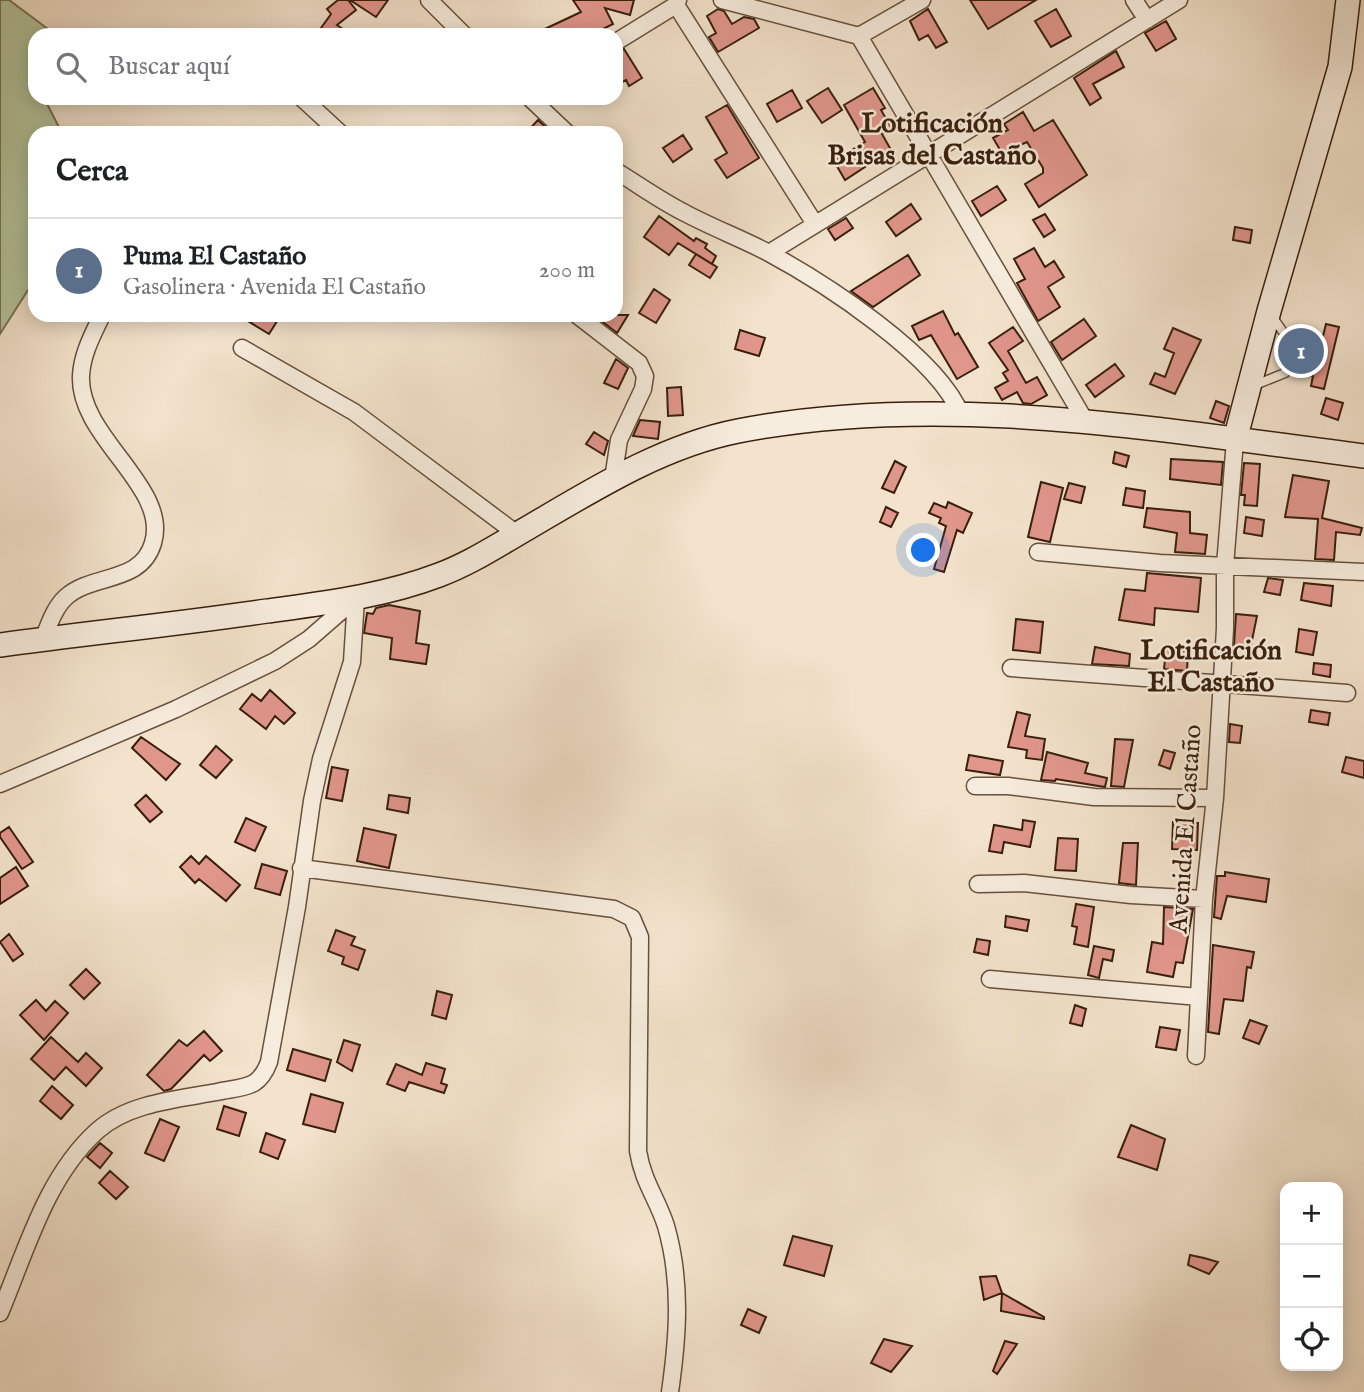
<!DOCTYPE html>
<html lang="es">
<meta charset="utf-8">
<style>
body{margin:0;font-family:"IM FELL English",serif;background:#f6f6f6;color:#202124}
.controls{position:absolute;right:21px;bottom:21px;display:grid;overflow:hidden;border-radius:14px;box-shadow:0 4px 18px #0003}
.controls button{width:63px;height:63px;display:grid;place-items:center;padding:0;border:0;border-bottom:2px solid #e0e0e0;background:#fff;color:#202124;font:35px sans-serif}
.you{position:absolute;left:924px;top:551px;width:24px;height:24px;margin:-18px;border:5px solid #fff;border-radius:50%;background:#1a73e8;box-shadow:0 0 0 10px #1a73e833}
.badge{display:grid;place-items:center;width:46px;height:46px;border-radius:50%;background:#8f2418;color:#fff;font-size:23px;font-weight:700}
.pin{position:absolute;translate:-50% -50%;border:4px solid #fff;box-shadow:0 2px 7px #0006}
.list{margin:0;padding:0;list-style:none}
h2{display:flex;justify-content:space-between;align-items:center;height:91px;margin:0;padding:0 28px;font-size:30px}
h2 small{font-size:23px;font-weight:400;color:#757577}
.list li{display:grid;grid-template-columns:46px 1fr auto;gap:21px;align-items:center;box-sizing:border-box;height:105px;padding:0 28px;border-top:2px solid #e0e0e0}
.list b{display:block;font-size:26px;white-space:nowrap}
.list p{margin:0;font-size:23px;white-space:nowrap;color:#757577}
.list em{font-size:23px;font-style:normal;color:#757577}
.icon{flex:none;width:38px;height:38px;fill:none;stroke:currentColor;stroke-width:2;stroke-linecap:round;stroke-linejoin:round}
.map{position:relative;flex:none;width:1364px;height:1392px;overflow:hidden}
.search{position:absolute;background:#fff;box-shadow:0 4px 18px #0003;left:28px;top:28px;width:595px;height:77px;display:flex;align-items:center;gap:18px;box-sizing:border-box;padding:0 24px;border-radius:21px;color:#757577;font-size:26px}
.panel{position:absolute;background:#fff;box-shadow:0 4px 18px #0003;left:28px;top:126px;width:595px;height:196px;border-radius:21px}
.map>svg:first-child{display:block}
.green{fill:#b4c59d;stroke:#767254;stroke-width:2}
.building{fill:#e1968c;stroke:#381f0c;stroke-width:2}
.lines{fill:none;stroke-linecap:round;stroke-linejoin:round}
.lane-casing{stroke:#67503c;stroke-width:11}
.street-casing{stroke:#67503c;stroke-width:19}
.secondary-casing{stroke:#381f0c;stroke-width:26}
.lane{stroke:#f7edde;stroke-width:8}
.street{stroke:#f7edde;stroke-width:16}
.secondary{stroke:#f7edde;stroke-width:23}
.labels{text-anchor:middle;dominant-baseline:central;stroke-width:5;stroke-linejoin:round;paint-order:stroke}
.street-label{font-size:26px;fill:#381f0c;stroke:#f7edde}
.neighbourhood-label{font-size:28px;font-weight:bold;fill:#381f0c;stroke:#f7edde}
</style>
<div class="map">
<svg width="1364" height="1392" viewBox="0 0 1364 1392">
<rect width="100%" height="100%" fill="#f3e3cc"/>
<filter id="stains"><feTurbulence type="fractalNoise" baseFrequency=".00286" numOctaves="4"/><feColorMatrix values="0 0 0 0 .2 0 0 0 0 .09 0 0 0 0 .02 0 0 0 .5 -.17"/></filter>
<radialGradient id="worn" r=".72"><stop offset=".6" stop-color="#630" stop-opacity="0"/><stop offset="1" stop-color="#630" stop-opacity=".3"/></radialGradient>
<!-- green -->
<path class="green" d="M0 0H9L56 35H35V98H44L62 133H35V279L0 334Z"/>
<!-- building -->
<path class="building" d="M338 0H348L356 10 337 25 351 35H316L331 14 327 9Z
M350 0H388L376 17Z
M573 0H634L630 15 605 8 613 24 591 35H532L581 12Z
M970 0H1036L988 29Z
M718 9 724 11 732 24 744 17 754 19 759 28 718 52 709 37 716 33 707 16Z
M928 9 947 42 936 48 928 35 919 40 910 21Z
M1056 9 1071 36 1051 47 1035 21Z
M1166 21 1176 39 1156 51 1145 33Z
M624 49 642 78 629 86 626 80 616 86V52Z
M1116 51 1124 67 1093 84 1101 98 1090 105 1074 78Z
M828 88 842 110 822 123 807 101Z
M873 88 885 108 881 110 892 129 882 134 891 150 845 180 834 161 865 142 844 105Z
M792 90 802 108 777 122 767 104Z
M727 105 759 158 727 178 715 160 727 153 706 117Z
M1023 112 1034 131 1053 120 1087 175 1039 207 1025 184 1043 173V168L1027 142 1002 153 993 138 1008 130 1004 124Z
M538 120 552 133H526Z
M683 135 692 149 673 162 663 148Z
M997 186 1006 200 981 216 972 201Z
M911 204 921 219 896 236 886 222Z
M1045 214 1055 230 1044 237 1033 220Z
M659 216 694 241 696 238 707 244 705 248 716 256 712 264 678 243 669 255 644 237Z
M846 218 853 228 835 240 828 229Z
M1235 227 1252 230 1250 243 1233 240Z
M1034 248 1045 267 1054 261 1064 277 1048 287 1060 307 1038 321 1017 283 1025 279 1014 259Z
M696 254 717 267 710 278 689 265Z
M908 255 920 275 873 307 851 291Z
M654 289 670 300 656 323 639 313Z
M943 311 955 335 958 333 978 367 957 379 931 335 919 340 912 326Z
M238 315H281L269 334Z
M594 315H628L617 333Z
M1084 319 1096 336 1062 360 1051 342Z
M1326 324 1339 327 1324 389 1311 386 1313 376 1292 371 1297 354 1317 360Z
M1013 327 1023 341 1008 351 1026 383 1037 377 1047 395 1031 404 1023 403 1017 392 1002 400 995 388 1008 381 1003 373 1008 370 989 343Z
M1173 328 1201 340 1175 394 1150 384 1155 373 1165 377 1174 353 1164 349Z
M740 330 765 338 759 356 735 349Z
M616 359 628 368 618 389 604 383Z
M1115 364 1124 376 1095 397 1086 385Z
M681 387 683 415 668 416 667 388Z
M1326 398 1343 403 1338 420 1321 414Z
M1216 401 1229 406 1224 423 1210 418Z
M640 420 660 422 658 439 633 436Z
M594 432 608 441 604 455 586 444Z
M1115 452 1129 456 1126 467 1113 463Z
M1171 459 1223 462 1221 485 1170 479Z
M895 461 906 467 894 493 882 488Z
M1244 463 1260 464 1257 506 1244 505 1245 495H1241Z
M1293 475 1329 481 1322 518 1362 528 1360 535 1336 532 1334 560 1315 559 1318 519 1285 517Z
M1041 482 1063 488 1050 542 1028 537Z
M1069 483 1085 487 1081 503 1064 499Z
M1126 488 1145 491 1143 508 1123 505Z
M948 502 972 513 963 533 957 530 944 572 934 569 946 526 939 523 941 518 929 513 934 503 946 508Z
M886 507 898 513 891 527 880 522Z
M1147 508 1190 512V533L1207 535 1205 554 1175 552 1177 533 1144 527Z
M1246 517 1264 520 1262 536 1244 533Z
M1147 573 1201 578 1198 612 1155 608 1154 625 1119 620 1125 589 1145 591Z
M1268 578 1283 580 1280 595 1264 592Z
M1304 583 1333 586 1331 606 1301 600Z
M389 605 420 611 416 643 429 645 426 664 390 659 392 638 364 633 367 613 373 614 376 608Z
M1236 614 1257 616 1250 650 1234 646Z
M1016 619 1043 622 1040 653 1013 650Z
M1299 629 1317 632 1313 655 1296 652Z
M1095 647 1130 654 1129 666 1092 664Z
M1166 649 1188 651 1187 671 1164 669Z
M1314 663 1331 665 1330 677 1313 674Z
M270 690 295 713 284 724 275 716 266 729 240 709 252 694 261 701Z
M1311 710 1330 713 1328 725 1309 722Z
M1017 712 1030 715 1025 736 1045 739 1042 760 1026 758 1027 750 1008 747Z
M1230 724 1242 726 1240 743 1229 742Z
M141 737 180 764 166 780 132 748Z
M1115 739 1133 740 1124 787 1111 786Z
M216 746 232 760 216 778 200 765Z
M1164 750 1175 753 1170 769 1159 765Z
M1047 752 1088 763 1085 773 1107 778 1105 787 1056 779 1055 781 1041 780Z
M969 755 1003 761 1000 775 966 770Z
M1346 757 1364 761V778L1342 772Z
M332 767 348 770 342 801 326 798Z
M146 795 162 812 150 822 135 805Z
M389 795 410 798 408 813 387 809Z
M246 818 266 827 255 851 235 842Z
M1023 820 1035 822 1030 847 1004 842 1002 853 989 851 994 825 1022 830Z
M1173 822 1198 823 1197 850 1172 849Z
M9 827 33 862 22 869 0 837V833Z
M364 828 396 835 389 868 357 861Z
M1058 838 1078 839 1076 871 1055 870Z
M1123 843H1138L1136 885 1119 883Z
M191 856 199 864 206 856 240 885 226 901 199 879 195 883 180 867Z
M262 864 287 871 280 895 255 888Z
M16 867 28 886 0 904V878Z
M1225 872 1269 879 1266 902 1227 896 1221 919 1214 917 1217 876H1225Z
M1076 904 1094 907 1088 947 1074 944 1077 927 1072 926Z
M1164 907 1193 909 1183 963 1176 962 1173 977 1147 972 1152 942 1163 944Z
M1006 916 1029 920 1027 931 1005 927Z
M336 930 355 937 351 945 365 950 358 970 342 964 344 957 328 951Z
M9 934 23 954 13 961 0 942Z
M977 939 990 941 988 955 974 952Z
M1213 945 1254 952 1251 968 1247 967 1243 1001 1224 999 1219 1034 1208 1032Z
M1094 946 1114 950 1112 961 1103 959 1099 978 1088 975Z
M86 969 100 983 84 999 70 985Z
M437 991 452 995 446 1019 432 1015Z
M36 1000 46 1011 55 1001 68 1013 44 1040 20 1015Z
M1075 1005 1086 1009 1082 1026 1070 1023Z
M1250 1020 1267 1026 1259 1044 1243 1038Z
M1160 1027 1180 1030 1176 1050 1156 1047Z
M204 1031 222 1051 210 1061 204 1055 171 1089 164 1091 147 1075 179 1040 187 1046Z
M51 1037 78 1062 86 1053 102 1068 86 1086 66 1067 54 1080 31 1059Z
M344 1040 360 1045 352 1071 337 1062Z
M293 1049 331 1060 325 1081 287 1070Z
M426 1063 445 1069 441 1083 447 1085 444 1093 409 1082 405 1091 387 1084 396 1064 422 1075Z
M52 1086 73 1105 61 1119 40 1101Z
M311 1094 343 1103 335 1132 303 1124Z
M224 1106 246 1113 239 1136 217 1129Z
M160 1119 179 1127 164 1161 145 1153Z
M1131 1125 1165 1139 1157 1170 1118 1157Z
M266 1133 285 1140 278 1159 260 1152Z
M100 1143 112 1153 100 1168 87 1157Z
M110 1171 128 1187 116 1199 99 1183Z
M793 1236 832 1246 824 1276 784 1265Z
M1190 1255 1204 1258 1218 1262 1209 1274 1188 1265Z
M996 1276 1002 1293 984 1300 980 1277Z
M1002 1293 1044 1317V1319L1001 1311Z
M748 1309 766 1317 759 1333 741 1325Z
M884 1339 912 1346 891 1372 871 1363Z
M1005 1341 1017 1344 997 1374 993 1371Z"/>
<g class="lines">
<defs>
<path id="lane" d="M1255 385 1285 373 1292 345 1272 316"/>
<path id="street" d="M429 0 464 35
M722 0 859 36 922 0
M1134 0 1147 20
M676 5 815 224
M859 36 1087 424
M616 42 676 5 678 0
M302 98 340 133
M530 98 567 133
M616 171C639 185 661 201 685 213 711 227 740 238 767 252 823 282 938 356 961 415
M769 253 1179 0
M577 315 639 363 645 376 643 389 619 440 613 479
M242 348 354 412 517 534
M1038 552 1160 563 1364 572
M43 639C49 625 54 608 66 597 93 573 141 584 153 543 170 487 78 437 81 376 82 354 93 334 102 315
M1011 668 1347 693
M0 784 176 709 275 661 309 639 356 598
M975 786H1008L1094 797 1215 798
M301 868 614 909 632 918 640 937 638 1151C643 1182 657 1198 666 1226 682 1282 678 1336 670 1392
M978 884 1024 883 1131 895 1204 899
M990 979 1199 997
M1196 1056 1204 899 1215 798 1225 628V566L1235 440
M0 1313C26 1251 46 1177 97 1131 128 1103 178 1099 217 1092 229 1089 243 1089 254 1083 262 1078 266 1070 269 1062L297 907 312 801 321 759 352 662 356 598"/>
<path id="secondary" d="M1235 440 1269 311 1340 67 1348 0
M0 645C89 633 178 624 267 611 325 603 384 596 439 575 466 565 490 550 514 536 585 495 657 447 738 431 943 391 1159 430 1364 456"/>
</defs>
<!-- lane casing -->
<use href="#lane" class="lane-casing"/>
<!-- street casing -->
<use href="#street" class="street-casing"/>
<!-- secondary casing -->
<use href="#secondary" class="secondary-casing"/>
<!-- lane -->
<use href="#lane" class="lane"/>
<!-- street -->
<use href="#street" class="street"/>
<!-- secondary -->
<use href="#secondary" class="secondary"/>
</g>
<g class="labels">
<!-- street labels -->
<g class="street-label">
<text transform="translate(1186 829) rotate(-86)">Avenida El Castaño</text>
</g>
<!-- neighbourhood labels -->
<g class="neighbourhood-label">
<text x="932" y="124">Lotificación<tspan x="932" dy="32">Brisas del Castaño</tspan></text>
<text x="1211" y="651">Lotificación<tspan x="1211" dy="32">El Castaño</tspan></text>
</g>
</g>
<rect width="100%" height="100%" filter="url(#stains)"/>
<rect width="100%" height="100%" fill="url(#worn)"/>
</svg>
<div class="controls">
<button>+</button>
<button>−</button>
<button><svg class="icon" aria-label="locate" viewBox="0 0 24 24"><circle cx="12" cy="12" r="6"/><path d="M12 2v4M12 18v4M2 12h4M18 12h4"/></svg></button>
</div>
<div class="you"></div>
<div class="pin badge" style="left:1301px;top:351px;background:#5c6f8a">1</div>
<div class="search"><svg class="icon" aria-label="search" viewBox="0 0 24 24"><circle cx="10" cy="10" r="6"/><path d="M15 15l6 6"/></svg>Buscar aquí</div>
<section class="panel">
<h2>Cerca<small></small></h2>
<ul class="list">
<li><span class="badge" style="background:#5c6f8a">1</span><div><b>Puma El Castaño</b><p>Gasolinera · Avenida El Castaño</p></div><em>200 m</em></li>
</ul>
</section>
</div>
